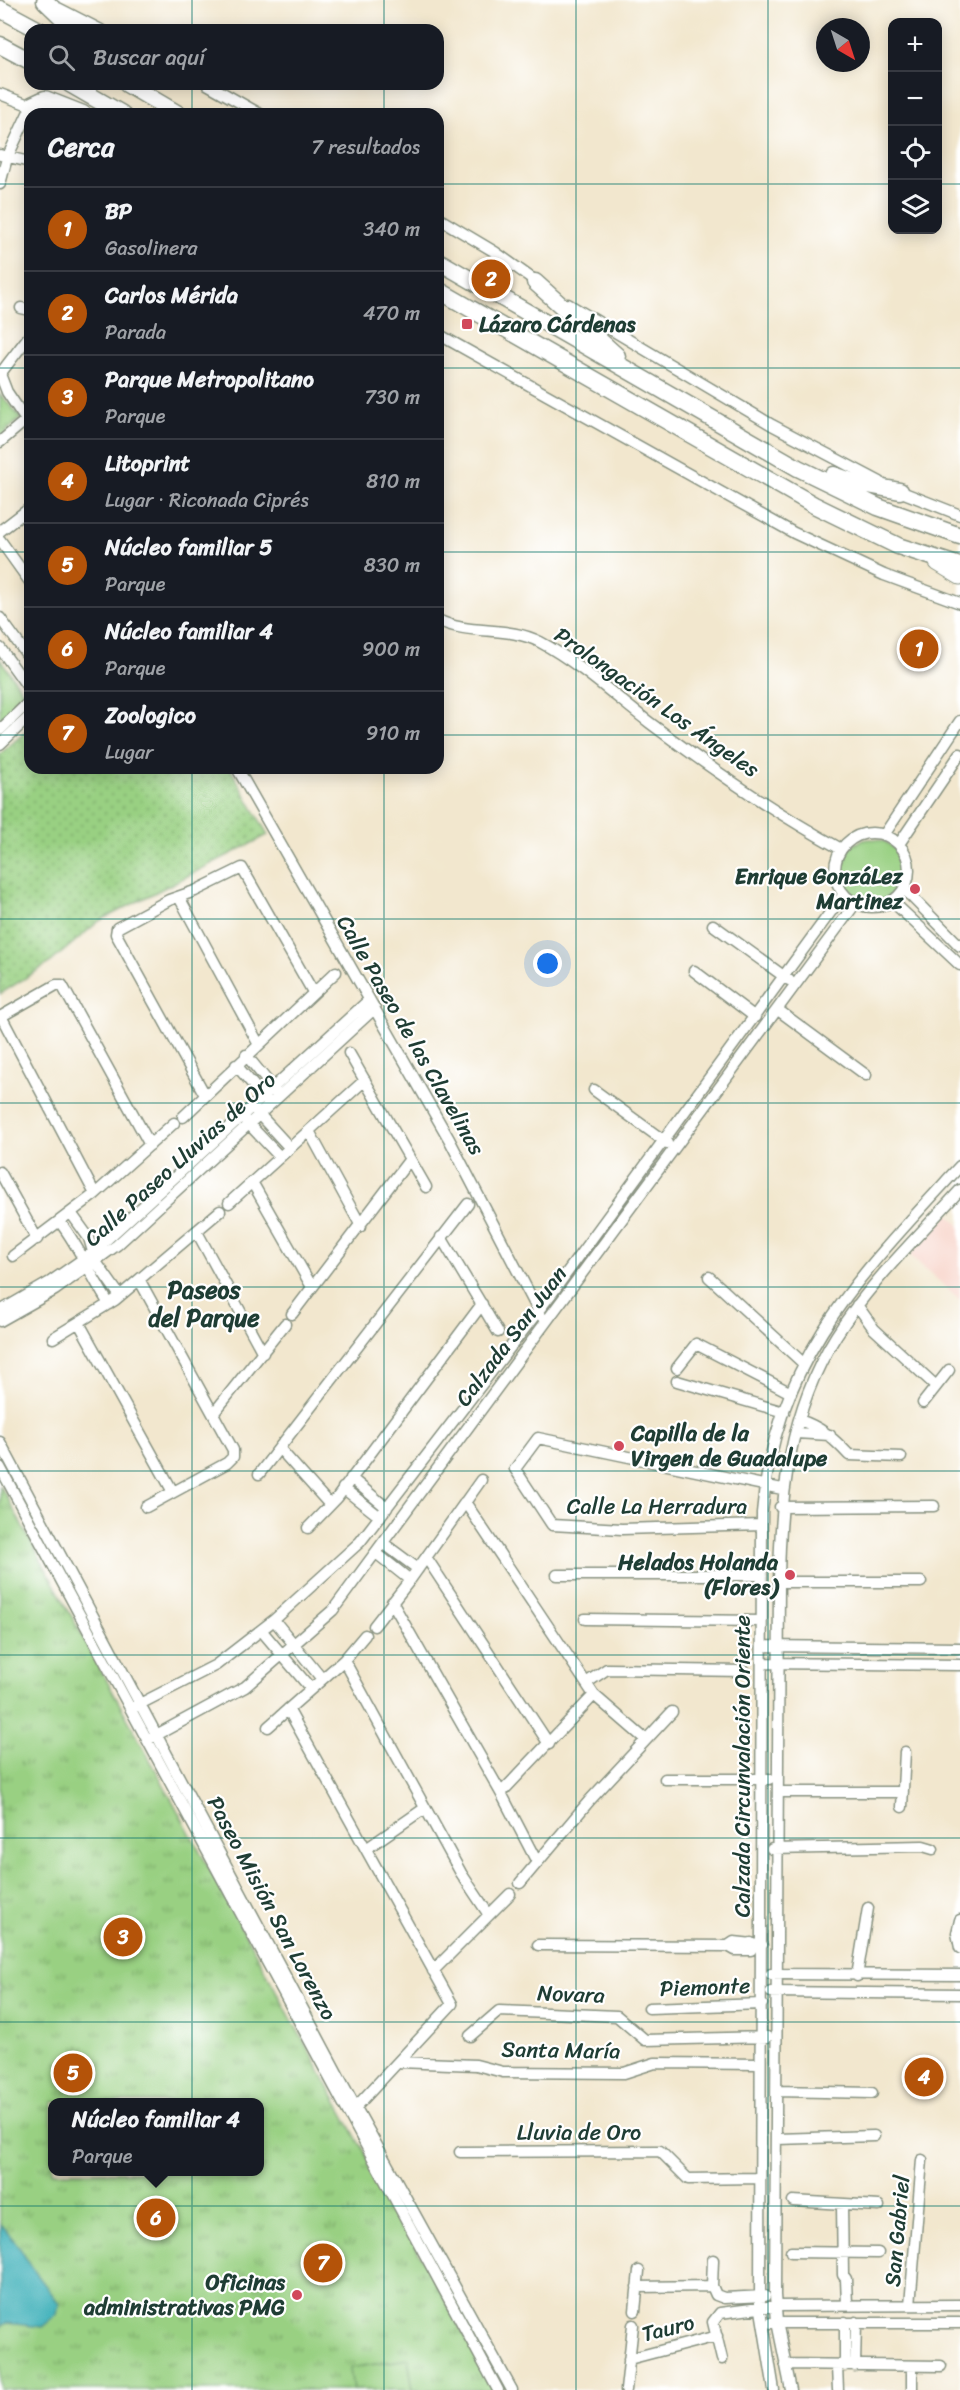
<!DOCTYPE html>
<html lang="es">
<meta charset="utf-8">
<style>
body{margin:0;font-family:Sriracha,sans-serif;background:#20242c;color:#f1f3f6}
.controls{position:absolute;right:18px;top:18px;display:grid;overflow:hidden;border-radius:12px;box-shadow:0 3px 15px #0003}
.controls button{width:54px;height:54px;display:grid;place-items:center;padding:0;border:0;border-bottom:2px solid #363941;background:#171b24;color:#f1f3f6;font:30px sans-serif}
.compass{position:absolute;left:816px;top:18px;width:54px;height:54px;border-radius:50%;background:#171b24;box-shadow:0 3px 15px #0003;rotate:141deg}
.you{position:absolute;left:548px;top:964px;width:21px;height:21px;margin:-15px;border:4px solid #fff;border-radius:50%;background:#1a73e8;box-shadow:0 0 0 9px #1a73e833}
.badge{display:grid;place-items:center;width:39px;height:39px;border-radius:50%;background:#b45309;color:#fff;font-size:20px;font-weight:700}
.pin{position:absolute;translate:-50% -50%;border:3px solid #fff;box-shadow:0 2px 6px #0006}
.popup{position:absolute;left:48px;top:2098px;width:216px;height:78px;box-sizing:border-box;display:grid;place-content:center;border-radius:12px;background:#171b24;filter:drop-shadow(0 2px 4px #0005);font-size:20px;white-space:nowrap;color:#9ea1a6}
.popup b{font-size:22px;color:#f1f3f6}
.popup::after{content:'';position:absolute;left:50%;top:100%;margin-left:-12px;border:12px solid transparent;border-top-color:#171b24}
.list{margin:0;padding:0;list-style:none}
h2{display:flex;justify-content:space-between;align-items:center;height:78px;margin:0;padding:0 24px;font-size:26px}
h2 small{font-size:20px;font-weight:400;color:#9ea1a6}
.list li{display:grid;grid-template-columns:39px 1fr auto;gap:18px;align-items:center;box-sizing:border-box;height:84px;padding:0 24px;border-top:2px solid #363941}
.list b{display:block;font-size:22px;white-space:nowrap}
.list p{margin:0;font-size:20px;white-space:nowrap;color:#9ea1a6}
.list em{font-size:20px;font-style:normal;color:#9ea1a6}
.icon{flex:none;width:33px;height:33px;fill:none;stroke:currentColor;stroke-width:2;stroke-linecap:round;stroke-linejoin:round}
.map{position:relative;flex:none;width:960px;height:2390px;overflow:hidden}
.search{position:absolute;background:#171b24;box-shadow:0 3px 15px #0003;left:24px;top:24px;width:420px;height:66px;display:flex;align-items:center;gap:15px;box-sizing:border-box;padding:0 21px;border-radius:18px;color:#9ea1a6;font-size:22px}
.panel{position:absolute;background:#171b24;box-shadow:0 3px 15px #0003;left:24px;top:108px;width:420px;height:666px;border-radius:18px}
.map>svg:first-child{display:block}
.built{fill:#f7d1c6}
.grass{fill:url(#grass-dots);stroke:#5c865b;stroke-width:1.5}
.park{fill:url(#park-tufts);stroke:#5c865b;stroke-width:1.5;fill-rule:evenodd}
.garden{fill:#99d082;stroke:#5c865b;stroke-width:1.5}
.water{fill:#41b1ba;stroke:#307777;stroke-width:1.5}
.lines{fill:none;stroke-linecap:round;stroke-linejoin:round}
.minor-casing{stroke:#889281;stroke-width:13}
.secondary-casing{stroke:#889281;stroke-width:17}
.trunk-casing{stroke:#889281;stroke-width:19}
.minor{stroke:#fff;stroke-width:10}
.secondary{stroke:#fff;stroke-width:15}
.trunk{stroke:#fff;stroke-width:16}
.grid{fill:none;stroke:#0f766e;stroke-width:1.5;stroke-opacity:0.55}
.poi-dot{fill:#d1495b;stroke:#fff;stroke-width:2}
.labels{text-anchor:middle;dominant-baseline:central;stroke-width:4.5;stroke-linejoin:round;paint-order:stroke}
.poi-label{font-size:22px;font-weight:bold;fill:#1f3d34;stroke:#fff;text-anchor:end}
.street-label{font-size:22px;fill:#1f3d34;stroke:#fff}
.neighbourhood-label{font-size:24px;font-weight:bold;fill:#1f3d34;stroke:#fff}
</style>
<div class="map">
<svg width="960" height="2390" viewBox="0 0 960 2390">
<defs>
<pattern id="grass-dots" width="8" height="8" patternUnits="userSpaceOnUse" patternTransform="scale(1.5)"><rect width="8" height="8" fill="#99d082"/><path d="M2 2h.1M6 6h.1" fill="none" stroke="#7caa6b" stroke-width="1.8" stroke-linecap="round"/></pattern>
<pattern id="park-tufts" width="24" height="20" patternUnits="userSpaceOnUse" patternTransform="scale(1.5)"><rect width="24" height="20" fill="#99d082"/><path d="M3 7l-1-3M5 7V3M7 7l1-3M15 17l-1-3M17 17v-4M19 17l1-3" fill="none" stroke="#7caa6b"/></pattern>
</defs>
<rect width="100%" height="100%" fill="#fff"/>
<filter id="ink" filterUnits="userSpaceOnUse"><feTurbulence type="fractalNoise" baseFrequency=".0167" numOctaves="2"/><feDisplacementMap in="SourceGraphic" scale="12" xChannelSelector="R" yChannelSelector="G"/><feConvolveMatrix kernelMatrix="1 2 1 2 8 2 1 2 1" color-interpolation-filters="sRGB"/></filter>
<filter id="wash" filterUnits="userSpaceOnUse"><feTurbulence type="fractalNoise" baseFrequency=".008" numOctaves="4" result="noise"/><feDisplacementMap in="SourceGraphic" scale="24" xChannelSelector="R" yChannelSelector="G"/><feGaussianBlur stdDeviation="1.35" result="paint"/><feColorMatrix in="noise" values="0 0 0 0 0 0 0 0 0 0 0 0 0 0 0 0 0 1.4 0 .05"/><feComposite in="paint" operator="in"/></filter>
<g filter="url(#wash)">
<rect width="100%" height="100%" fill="#f2e7ce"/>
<!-- built -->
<path class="built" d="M948 1214 960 1226V1300L910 1255Z"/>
<!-- grass -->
<path class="grass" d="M30 728V768H230L268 835 99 921 51 962 0 994V754Z"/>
<!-- park -->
<path class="park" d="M0 394 21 418 0 437Z
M0 1485 494 2390H0ZM52 2102H260V2172H52Z"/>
<!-- garden -->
<path class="garden" d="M0 659 26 696 0 721Z
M841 870a31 31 0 1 1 62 0a31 31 0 1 1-62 0Z
M408 2359 413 2390H353L350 2368Z"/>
<!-- water -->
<path class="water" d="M0 2224 18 2245 32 2268 59 2303 57 2315 42 2327 6 2323 0 2326Z"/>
</g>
<g filter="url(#ink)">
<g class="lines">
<defs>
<path id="minor" d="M58 8 101 30
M207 84 260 114
M0 94 52 114
M0 155 30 162
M0 184 7 158 32 105
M438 218 495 252 541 285
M568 304 772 425 880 482
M21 308 30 310
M438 334 794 533 884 575 960 603
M0 374 7 392 30 426
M0 374 30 335
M0 442 26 420
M894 489 960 515
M0 531 30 508
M0 540 30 582
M0 618 30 659
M438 620C469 636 508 625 540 642 578 662 616 697 650 723 710 768 775 813 841 849
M0 648 30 690
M0 730 30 701
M0 744 30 716
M237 768 449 1139 541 1316
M835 870a37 37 0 1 1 74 0a37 37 0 1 1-74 0Z
M884 835 960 721
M899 844 960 754
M904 889 960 946
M179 897 258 1043
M892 901 960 965
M713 925 789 980
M694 971 755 1017
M778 1010 866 1075
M1 1016 95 1194
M0 1017 56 985H62L150 1145
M349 1053 426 1187
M246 1055 278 1094
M236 1065 267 1101
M594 1090 667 1143
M205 1095 116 934 117 928 169 900 195 891 242 868 313 992
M256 1111 290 1148
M183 1117 336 972
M245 1120 280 1157
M309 1131 361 1226
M0 1172 37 1239
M252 1182 312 1287
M229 1203 365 1080
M71 1213 89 1238 96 1262 120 1296
M60 1222C80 1248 91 1276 109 1304
M197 1232 263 1353
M441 1237 498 1332
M13 1256 95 1194 174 1123
M709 1277 803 1363
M140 1281 233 1450V1457L227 1463 146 1507
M857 1305 874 1329 936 1386
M0 1311 50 1282 93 1252 369 1000
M292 1314 410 1159
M0 1321 55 1290 117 1245 374 1009
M79 1323 173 1492
M53 1338 115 1300 220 1211
M677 1368 696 1344 791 1393
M677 1381 784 1412
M923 1403 949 1370
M213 1414 285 1324
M799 1420C821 1427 833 1438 849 1455L901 1457
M796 1433 830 1435
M0 1442 344 2086 512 2390
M279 1448 330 1505
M0 1467 498 2390
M259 1474 468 1204
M351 1478 387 1508
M343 1488 380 1517
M465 1502 594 1695 646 1740
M780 1507 934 1506
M762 1525 622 1529 552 1525 515 1469 538 1438 782 1489
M308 1528 337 1498 482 1304
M383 1543 418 1569
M376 1553 410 1580
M426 1557 549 1744
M557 1575H762
M779 1582H921
M392 1602 501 1793 537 1862
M585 1619 761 1621
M274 1620 322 1679
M374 1626 410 1580 481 1480
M261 1630 311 1689
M762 1646 960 1648
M344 1660 461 1873 489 1915
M762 1663 960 1665
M586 1683 607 1669 745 1671
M132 1708 216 1665 274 1620 360 1542 552 1293 843 895
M288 1709 452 2004 356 2107
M268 1727 344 1660 365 1635
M149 1739 245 1687 333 1610 855 904
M665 1779H769
M779 1792H903
M501 1793 594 1695
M902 1807 905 1752
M366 1849 425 1808
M772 1849 923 1846 933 1849
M520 1883 590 1800 672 1712
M960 1920 957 1933 960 1948
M538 1945 728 1946 734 1942 762 1945
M728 1946 735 1950H751V1943
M433 1971 510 1894
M771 1974 960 1975
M857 1976 868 1908
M771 1992 960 1994
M649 2008 762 2004
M470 2036 499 2011 617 2016 645 2040 767 2037
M398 2062 476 2065 503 2072 624 2073 655 2063 760 2064
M777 2091 872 2093
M777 2139 874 2136
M460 2152 660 2151 688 2179 759 2178
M793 2201 879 2206
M842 2205 843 2275 846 2279 847 2304
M791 2252 878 2253
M713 2260 712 2286 716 2295 724 2298 765 2296
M637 2287 712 2286
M910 2305 922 2160
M635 2311 639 2271
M845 2322V2366
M771 2323H960
M629 2359 717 2336
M722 2359 713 2322 720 2313 775 2306 960 2305
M785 2364 941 2366
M837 2366 838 2390
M855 2366 856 2322
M626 2390 633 2325
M774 2390 760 2304 762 1513C775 1358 861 1274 960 1166
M791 2390 777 2322 775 2295 779 1582C780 1496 789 1411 836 1336 870 1282 918 1237 960 1190
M912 2390V2366"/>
<path id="secondary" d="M937 563 960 577"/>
<path id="trunk" d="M45 1 75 30
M0 9 39 30
M0 45 30 61
M70 84 122 114
M127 84 178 114
M32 105 45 99 83 114
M438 261 798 468 878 507 960 536
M535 282 617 356
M438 290 814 505 898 546 960 566
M834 475 857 483 900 491"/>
</defs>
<!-- minor casing -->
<use href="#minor" class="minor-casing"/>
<!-- secondary casing -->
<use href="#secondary" class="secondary-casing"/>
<!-- trunk casing -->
<use href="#trunk" class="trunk-casing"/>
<!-- minor -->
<use href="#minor" class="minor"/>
<!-- secondary -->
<use href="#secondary" class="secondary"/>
<!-- trunk -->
<use href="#trunk" class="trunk"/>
</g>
</g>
<!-- grid -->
<path class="grid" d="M192 0V30M384 0V30M576 0V2390M768 0V2390M192 84V114M384 84V114M0 184H30M438 184H892M938 184H960M0 368H30M438 368H960M0 552H30M438 552H960M0 735H30M438 735H960M192 768V2390M384 768V2390M0 919H960M0 1103H960M0 1287H960M0 1471H960M0 1655H960M0 1838H960M0 2022H960M0 2206H960"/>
<!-- markers -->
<g class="poi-dot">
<rect x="461" y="318" width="12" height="12" rx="3"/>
<circle cx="915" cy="889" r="6"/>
<circle cx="619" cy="1446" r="6"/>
<circle cx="790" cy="1575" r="6"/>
<circle cx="297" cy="2295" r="6"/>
</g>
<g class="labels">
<!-- poi labels -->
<g class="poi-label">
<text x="479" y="324" text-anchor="start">Lázaro Cárdenas</text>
<text x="903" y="876">Enrique GonzáLez<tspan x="903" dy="25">Martinez</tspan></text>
<text x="631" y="1433" text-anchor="start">Capilla de la<tspan x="631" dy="25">Virgen de Guadalupe</tspan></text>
<text x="778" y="1562">Helados Holanda<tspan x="778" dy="25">(Flores)</tspan></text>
<text x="285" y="2282">Oficinas<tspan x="285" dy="25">administrativas PMG</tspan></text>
</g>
<!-- street labels -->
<g class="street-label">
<text transform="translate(657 702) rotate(35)">Prolongación Los Ángeles</text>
<text transform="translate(411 1035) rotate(60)">Calle Paseo de las Clavelinas</text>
<text transform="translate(180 1159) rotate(-42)">Calle Paseo Lluvias de Oro</text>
<text transform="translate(511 1336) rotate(-53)">Calzada San Juan</text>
<text x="657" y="1506">Calle La Herradura</text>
<text transform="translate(742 1766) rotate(-90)">Calzada Circunvalación Oriente</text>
<text transform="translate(272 1908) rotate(62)">Paseo Misión San Lorenzo</text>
<text transform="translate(705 1987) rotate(-2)">Piemonte</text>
<text transform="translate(571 1994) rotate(2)">Novara</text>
<text transform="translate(561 2050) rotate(1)">Santa María</text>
<text x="579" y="2132">Lluvia de Oro</text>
<text transform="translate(897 2231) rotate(-85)">San Gabriel</text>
<text transform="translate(668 2328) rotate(-14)">Tauro</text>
</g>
<!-- neighbourhood labels -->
<g class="neighbourhood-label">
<text x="204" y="1290">Paseos<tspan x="204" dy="28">del Parque</tspan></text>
</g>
</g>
</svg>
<div class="controls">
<button>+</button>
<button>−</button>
<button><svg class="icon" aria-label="locate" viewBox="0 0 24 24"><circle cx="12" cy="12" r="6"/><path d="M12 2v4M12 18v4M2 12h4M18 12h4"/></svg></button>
<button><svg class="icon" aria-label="layers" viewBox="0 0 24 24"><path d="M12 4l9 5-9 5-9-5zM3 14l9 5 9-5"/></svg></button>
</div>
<svg class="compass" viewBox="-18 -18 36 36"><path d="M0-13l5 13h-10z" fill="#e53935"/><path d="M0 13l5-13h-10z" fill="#9ea1a6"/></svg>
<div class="you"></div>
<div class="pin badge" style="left:919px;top:649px">1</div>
<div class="pin badge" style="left:491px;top:279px">2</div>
<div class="pin badge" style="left:123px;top:1937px">3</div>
<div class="pin badge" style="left:924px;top:2077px">4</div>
<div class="pin badge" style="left:73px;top:2073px">5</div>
<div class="pin badge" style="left:156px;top:2218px">6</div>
<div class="popup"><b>Núcleo familiar 4</b>Parque</div>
<div class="pin badge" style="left:323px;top:2263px">7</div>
<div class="search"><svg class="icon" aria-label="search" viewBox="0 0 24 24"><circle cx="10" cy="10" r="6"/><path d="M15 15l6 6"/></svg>Buscar aquí</div>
<section class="panel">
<h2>Cerca<small>7 resultados</small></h2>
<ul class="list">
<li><span class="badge">1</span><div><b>BP</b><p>Gasolinera</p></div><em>340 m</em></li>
<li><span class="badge">2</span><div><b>Carlos Mérida</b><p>Parada</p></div><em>470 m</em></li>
<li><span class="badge">3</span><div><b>Parque Metropolitano</b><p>Parque</p></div><em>730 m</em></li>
<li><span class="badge">4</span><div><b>Litoprint</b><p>Lugar · Riconada Ciprés</p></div><em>810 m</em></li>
<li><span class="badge">5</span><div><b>Núcleo familiar 5</b><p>Parque</p></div><em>830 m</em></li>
<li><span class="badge">6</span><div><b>Núcleo familiar 4</b><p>Parque</p></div><em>900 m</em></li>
<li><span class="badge">7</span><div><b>Zoologico</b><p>Lugar</p></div><em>910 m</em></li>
</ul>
</section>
</div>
